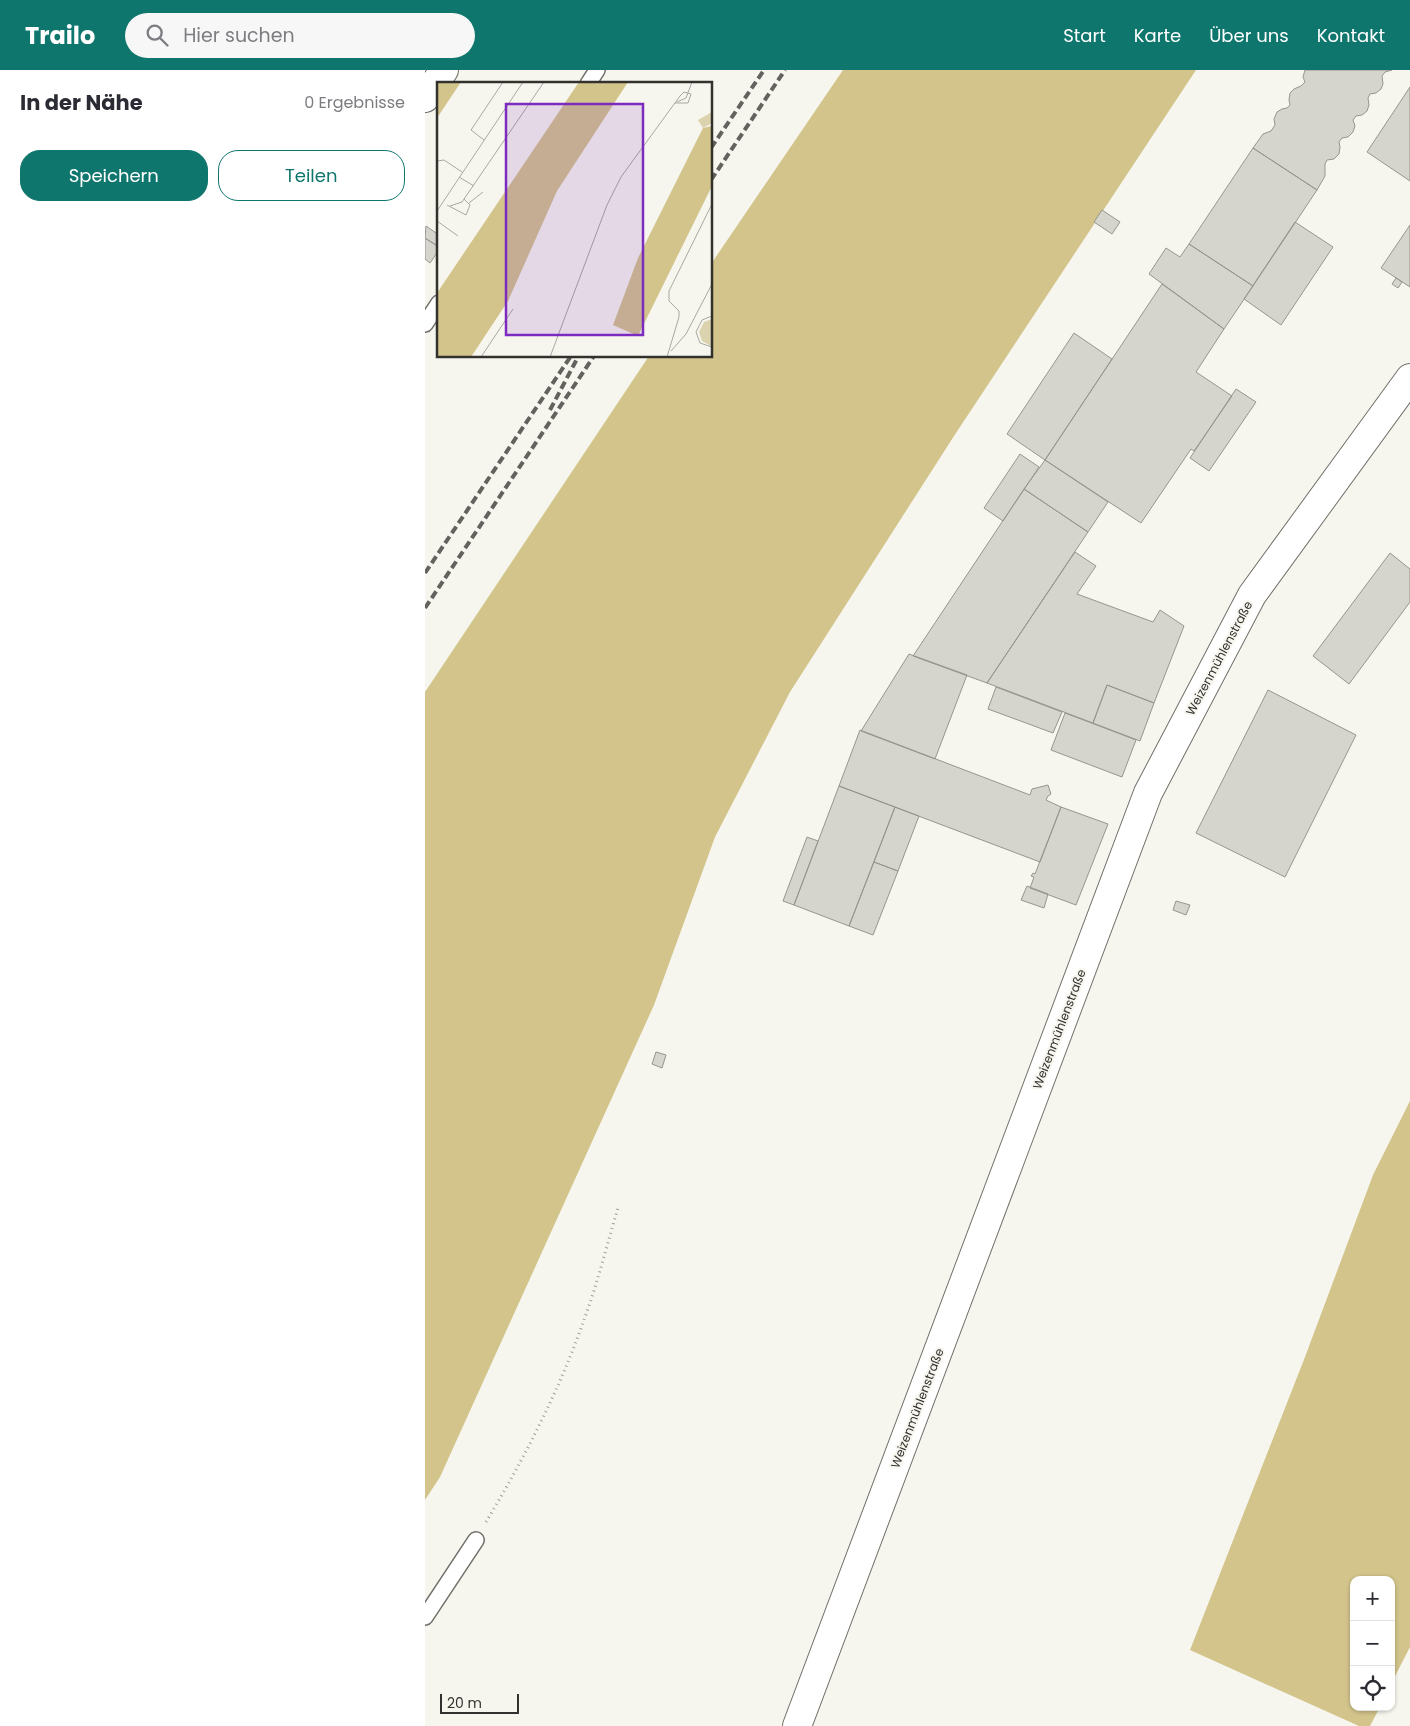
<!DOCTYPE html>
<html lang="de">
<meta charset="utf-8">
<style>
body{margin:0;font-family:Poppins,sans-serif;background:#f7f7f7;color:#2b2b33}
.controls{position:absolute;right:15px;bottom:15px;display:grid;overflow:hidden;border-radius:10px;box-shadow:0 1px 4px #0004}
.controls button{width:45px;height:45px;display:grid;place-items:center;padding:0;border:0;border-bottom:1px solid #e1e1e2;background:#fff;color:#2b2b33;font:25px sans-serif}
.scale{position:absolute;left:15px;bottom:12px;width:79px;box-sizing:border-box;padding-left:5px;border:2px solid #32312e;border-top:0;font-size:14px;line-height:18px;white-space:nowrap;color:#32312e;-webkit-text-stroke:4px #f7f6ee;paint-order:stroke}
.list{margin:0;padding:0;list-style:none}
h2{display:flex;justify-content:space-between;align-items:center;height:65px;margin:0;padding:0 20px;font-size:21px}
h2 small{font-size:16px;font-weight:400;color:#7c7c81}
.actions{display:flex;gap:10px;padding:15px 20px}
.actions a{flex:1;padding:11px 0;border:1px solid #0f766e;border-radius:20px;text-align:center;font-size:18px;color:#0f766e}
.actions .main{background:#0f766e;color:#fff}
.icon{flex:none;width:28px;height:28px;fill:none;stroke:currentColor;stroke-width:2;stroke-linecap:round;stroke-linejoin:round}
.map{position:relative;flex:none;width:985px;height:1656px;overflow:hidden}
header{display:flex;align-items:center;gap:30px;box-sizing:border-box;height:70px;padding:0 25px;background:#0f766e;color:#fff}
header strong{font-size:24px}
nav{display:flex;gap:28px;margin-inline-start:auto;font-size:18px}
.search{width:350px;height:45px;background:#f7f7f7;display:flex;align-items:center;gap:12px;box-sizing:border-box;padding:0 18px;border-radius:28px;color:#7c7c81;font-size:19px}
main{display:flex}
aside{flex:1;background:#fff}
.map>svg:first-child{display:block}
.water{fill:#d2c48b}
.building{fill:#d5d4cd;stroke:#97958e}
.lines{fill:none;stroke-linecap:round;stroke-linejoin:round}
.service-casing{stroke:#72706a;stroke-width:18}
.minor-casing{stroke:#72706a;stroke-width:30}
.path{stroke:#9f9e98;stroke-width:3;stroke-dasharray:1 4;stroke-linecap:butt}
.service{stroke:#fff;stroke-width:15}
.minor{stroke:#fff;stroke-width:28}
.rail{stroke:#63625e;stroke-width:4;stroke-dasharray:8 4;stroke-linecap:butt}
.labels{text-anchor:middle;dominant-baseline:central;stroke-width:4;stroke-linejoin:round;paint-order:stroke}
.street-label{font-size:12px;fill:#32312e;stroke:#f7f6ee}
.inset-road{fill:none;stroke:#a8a7a1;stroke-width:1}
.view{fill:#7b2cbf;fill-opacity:0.15;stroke:#7b2cbf;stroke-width:2.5}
.inset-edge{fill:none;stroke:#32312e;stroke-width:2.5}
</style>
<header>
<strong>Trailo</strong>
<div class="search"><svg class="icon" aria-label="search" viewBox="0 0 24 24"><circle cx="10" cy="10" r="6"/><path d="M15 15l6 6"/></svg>Hier suchen</div>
<nav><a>Start</a><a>Karte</a><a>Über uns</a><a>Kontakt</a></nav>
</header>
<main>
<aside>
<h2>In der Nähe<small>0 Ergebnisse</small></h2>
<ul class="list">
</ul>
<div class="actions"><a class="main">Speichern</a><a>Teilen</a></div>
</aside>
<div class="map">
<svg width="985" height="1656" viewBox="0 0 985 1656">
<rect width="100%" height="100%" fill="#f7f6ee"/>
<!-- water -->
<path class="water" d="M418 0H771L529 366 365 622 290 767 229 935 15 1407 0 1430V622L224 286H286V194Z
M985 1031V1577L966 1614V1510H929V1637H955L945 1656H934L765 1580 880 1287 948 1105Z"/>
<!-- building -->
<path class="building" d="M880 0H967L960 2 957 6 958 14 956 19 951 23 945 24 943 28 944 35 942 41 937 45 931 46 928 50 930 56 928 62 923 67 917 68 914 72 915 77 914 84 909 89 902 90 900 94V106L892 120 828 78 838 64 846 61 850 55 849 49 852 42 857 39 862 38 865 35 864 30 865 23 869 19 876 16 880 12 878 7Z
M985 17V111L942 82Z
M828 78 892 120 828 216 764 174Z
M677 140 695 152 687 164 669 152Z
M870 152 908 177 856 255 819 229Z
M985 155V217L956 198Z
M1 156 14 165V177L0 168Z
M0 168 14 177V180L5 193 0 189Z
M764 174 828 216 799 259 724 204 741 178 755 187Z
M971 208 977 212 973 218 967 214Z
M737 214 799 259 771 302 807 326 769 381 766 379 716 453 620 390Z
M649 263 687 289 620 390 582 364Z
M811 319 831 332 784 401 765 388Z
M595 384 614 397 578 451 559 438Z
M620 390 683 432 663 462 599 419Z
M599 419 663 462 562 613 488 586Z
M650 482 671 496 652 524 728 552 735 540 759 556 729 633 682 615 668 653 562 613Z
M965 483 985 499V532L924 614 888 586Z
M484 584 542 605 510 689 436 661Z
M682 615 729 633 715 671 668 653Z
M571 617 637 642 628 663 563 639Z
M843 620 931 665 860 807 771 763Z
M640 643 711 670 697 707 626 680Z
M435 660 605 725 607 719 623 715 626 724 623 726 621 730 636 737 615 792 414 716Z
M414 716 470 737 424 856 369 835Z
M470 737 494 746 473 801 449 792Z
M636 737 683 754 651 835 605 818 609 807 606 806 608 803 610 804Z
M382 767 393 771 369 835 358 831Z
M449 792 473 801 448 865 424 856Z
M602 816 623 824 619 838 596 830Z
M751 831 765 835 761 845 748 840Z
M231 982 241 985 237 998 227 994Z"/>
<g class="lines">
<defs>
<path id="service" d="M163 14 172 0
M0 254 14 233
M0 1547 51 1470"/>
<path id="minor" d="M0 28 19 0
M372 1656 723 723 827 525 985 308"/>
</defs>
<!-- service casing -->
<use href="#service" class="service-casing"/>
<!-- minor casing -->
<use href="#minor" class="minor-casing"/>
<!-- path -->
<path class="path" d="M61 1452C100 1387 135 1319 160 1247 173 1212 182 1174 193 1138"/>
<!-- service -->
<use href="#service" class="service"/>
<!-- minor -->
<use href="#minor" class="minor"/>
<!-- rail -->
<path class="rail" d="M286 78 339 0
M286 110 360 0
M125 340 153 287
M0 503 146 286
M0 538 169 286"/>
</g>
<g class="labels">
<!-- street labels -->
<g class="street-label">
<text transform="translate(794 588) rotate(-62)">Weizenmühlenstraße</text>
<text transform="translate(634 959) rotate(-69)">Weizenmühlenstraße</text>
<text transform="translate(492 1338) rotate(-69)">Weizenmühlenstraße</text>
</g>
</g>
<!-- overview -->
<g transform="translate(12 12)">
<rect width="275" height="275" fill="#f7f6ee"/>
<path d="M275 30V41L266 46 261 38ZM275 237V264H274L265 259 262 250 267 240Z" fill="#dbd2ae"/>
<path d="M0 0H24L0 36ZM142 0H191L120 109 71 219 34 275H0V211ZM275 44V104L201 254 176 243 201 176 266 46Z" fill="#d2c48b"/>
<path class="inset-road" d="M240 20 249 16 255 0M47 58 34 48 66 0M0 79 7 78 25 90M22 95 37 104M32 121 46 110M10 123 29 133 33 123 27 117M13 124 25 120 107 0M0 129 86 0M0 139 21 154M275 234 265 238 259 250 263 261 275 265M234 269 249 252 275 202M44 275 76 227M113 275 170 123 184 95 243 14 247 10 254 12 251 21H238M230 275 242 235V229L232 219V209L275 122"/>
<path class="view" d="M69 22H206V253H69Z"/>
<rect width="275" height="275" class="inset-edge"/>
</g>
</svg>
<div class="controls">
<button>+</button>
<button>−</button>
<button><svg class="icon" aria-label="locate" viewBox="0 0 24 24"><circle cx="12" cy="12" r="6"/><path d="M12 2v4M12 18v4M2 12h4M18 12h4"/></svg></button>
</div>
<div class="scale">20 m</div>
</div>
</main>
